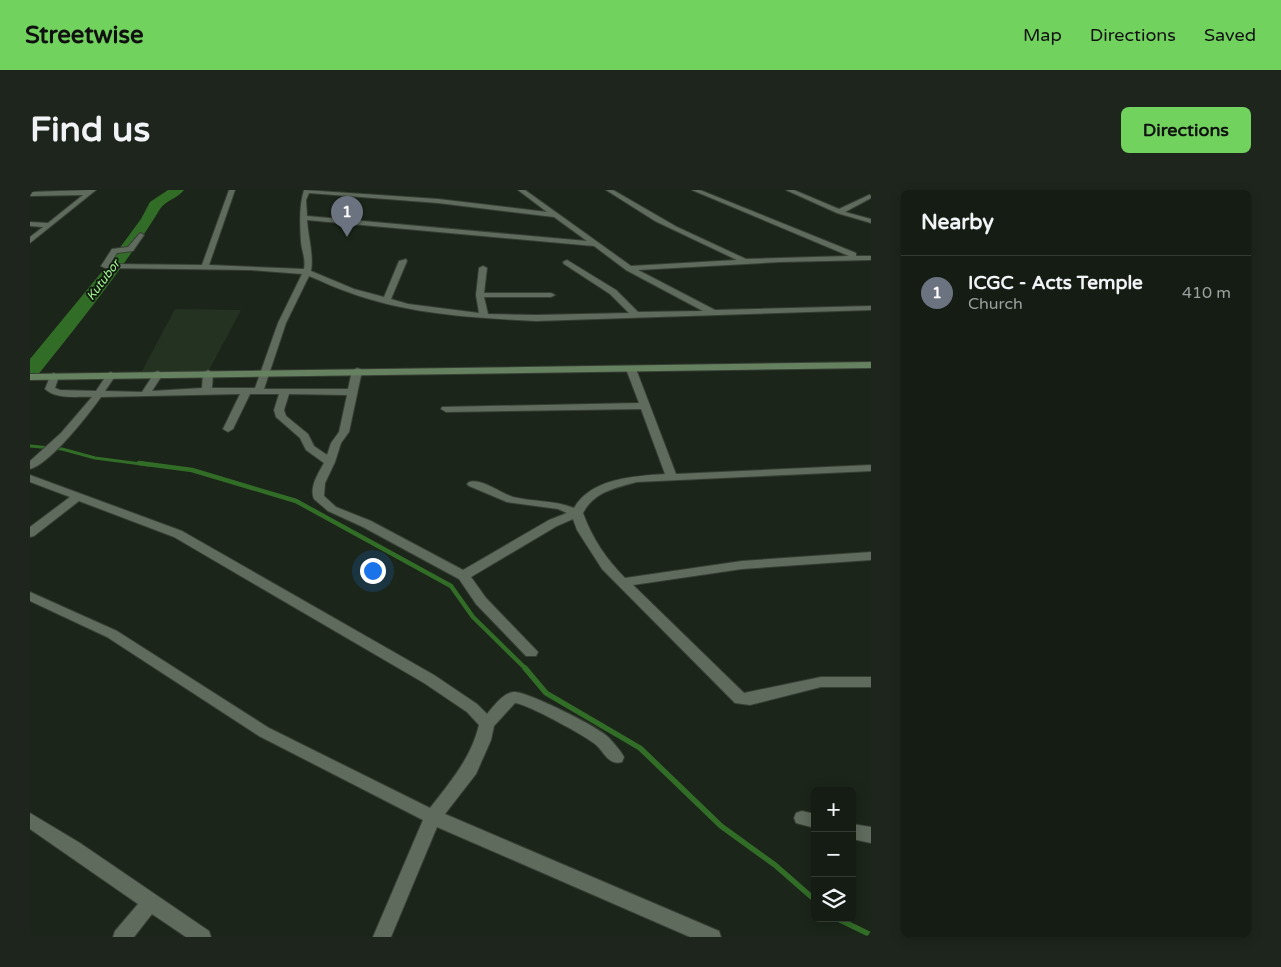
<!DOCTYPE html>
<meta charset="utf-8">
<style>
body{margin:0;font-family:"Varela Round",sans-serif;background:#1d251c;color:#f1f3f6}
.controls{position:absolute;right:15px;bottom:15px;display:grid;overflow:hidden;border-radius:8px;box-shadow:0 2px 12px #0003}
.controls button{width:45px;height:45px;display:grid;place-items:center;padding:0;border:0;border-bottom:1px solid #333a33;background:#141c13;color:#f1f3f6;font:25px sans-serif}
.you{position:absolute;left:342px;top:380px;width:18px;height:18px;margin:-12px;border:4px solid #fff;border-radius:50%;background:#1a73e8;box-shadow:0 0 0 8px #1a73e833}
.badge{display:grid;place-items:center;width:32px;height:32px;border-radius:50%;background:#71d35e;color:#fff;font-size:16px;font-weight:700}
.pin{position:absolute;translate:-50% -41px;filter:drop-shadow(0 1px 2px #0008)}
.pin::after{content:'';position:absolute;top:26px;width:18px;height:15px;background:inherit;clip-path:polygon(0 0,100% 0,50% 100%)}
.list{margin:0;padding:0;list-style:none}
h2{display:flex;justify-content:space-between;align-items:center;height:65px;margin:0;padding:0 20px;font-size:21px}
h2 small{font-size:16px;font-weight:400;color:#9da1a0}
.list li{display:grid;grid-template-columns:32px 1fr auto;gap:15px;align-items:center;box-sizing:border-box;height:75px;padding:0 20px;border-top:1px solid #333a33}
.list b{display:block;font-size:19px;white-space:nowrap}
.list p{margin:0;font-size:16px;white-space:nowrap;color:#9da1a0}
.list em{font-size:16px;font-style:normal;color:#9da1a0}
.icon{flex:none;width:28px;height:28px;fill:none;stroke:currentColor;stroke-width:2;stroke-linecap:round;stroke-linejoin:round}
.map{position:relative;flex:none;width:841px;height:747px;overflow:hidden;border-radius:8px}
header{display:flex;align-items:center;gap:30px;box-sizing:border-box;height:70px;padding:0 25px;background:#71d35e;color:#111}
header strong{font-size:24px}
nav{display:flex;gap:28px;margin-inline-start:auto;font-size:18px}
.intro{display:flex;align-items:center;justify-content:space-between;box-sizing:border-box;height:120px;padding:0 30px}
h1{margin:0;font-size:35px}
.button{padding:12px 22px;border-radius:8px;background:#71d35e;color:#111;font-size:18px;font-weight:700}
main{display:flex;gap:30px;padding:0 30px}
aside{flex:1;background:#141c13;border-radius:8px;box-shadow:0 2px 12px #0003}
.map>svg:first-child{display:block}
.built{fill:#243221}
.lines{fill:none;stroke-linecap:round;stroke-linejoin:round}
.stream-far2{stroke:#326d27;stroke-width:3}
.stream-far1{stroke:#326d27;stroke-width:4.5}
.stream{stroke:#326d27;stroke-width:5.5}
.river{fill:#326d27;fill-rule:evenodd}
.street-casing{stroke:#373f35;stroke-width:2}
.secondary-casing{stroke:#373f35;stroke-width:2}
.street{fill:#5f6b5c;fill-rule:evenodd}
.secondary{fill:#65815f;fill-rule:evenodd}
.labels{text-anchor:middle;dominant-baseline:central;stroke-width:4;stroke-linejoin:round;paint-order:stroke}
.far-water-label{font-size:12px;font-style:italic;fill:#a5f796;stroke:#111b10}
</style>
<header>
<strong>Streetwise</strong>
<nav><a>Map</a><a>Directions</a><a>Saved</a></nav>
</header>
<div class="intro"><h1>Find us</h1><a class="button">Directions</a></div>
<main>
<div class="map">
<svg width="841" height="747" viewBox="0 0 841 747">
<rect width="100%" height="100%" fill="#1b2519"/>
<!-- built -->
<path class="built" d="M145 119 211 120 178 182 112 181Z"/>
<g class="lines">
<!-- stream-far2 -->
<path class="stream-far2" d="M0 256 32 259 65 268 119 275"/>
<!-- stream-far1 -->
<path class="stream-far1" d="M109 273 162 280 266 311 421 396 443 427 496 479"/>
<!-- stream -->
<path class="stream" d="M495 478 516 503 610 558 691 636 745 675 785 710
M806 728 841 745"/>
<!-- river -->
<path class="river" d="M138 0H154C148 8 135 11 130 19 94 78 50 132 7 186L0 188V169L75 78 111 29 120 12Z"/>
<defs>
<path id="street" d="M59 0H66L0 53V47L13 37 0 36V32L18 33 53 5 0 6V2Z
M199 0H205L179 75 274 79C276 69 272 62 271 52 270 35 269 16 274 0L408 9 517 22 488 0H495L601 76 707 70 625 31 576 0H583L647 37 716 69 819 66 662 0H670L826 63V66H841V70L750 72 608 80 685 120 841 116V120L506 131C443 128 377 124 318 102 305 98 292 91 279 86L256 133 234 199H318L322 181 327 178 330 179 332 181 319 242 311 253 305 272 295 293 294 306 306 317 341 331 433 380 519 330 537 323 528 319 477 312 439 296 437 294 439 292C452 288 470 303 483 307 503 312 524 310 544 318 561 288 605 286 635 284L611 219 416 222 411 219 412 217 609 213 596 179 601 176 606 179 646 284 841 275V281L607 292C585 298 564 302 553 323 562 348 576 369 595 388L712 371 841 362V370L712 379 603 395 714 503 791 487H841V497H791L720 515 705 513 572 379 547 340 543 329 527 336 441 387 456 408 508 462 506 466H496L446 414 429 389 333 337 298 321 284 309C279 297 288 284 294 273L276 260 270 248 246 227 244 220 249 204H220L203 239 198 242 193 239 210 204 71 207C59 224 20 274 0 279V271L31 243 62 207C47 206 27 210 15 199L21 184 24 183 29 186 25 198 30 200 66 201 78 183 81 182 86 185 75 201 112 202 125 182 128 181 133 184 122 201 172 198 173 183 178 180 183 183 182 198H225L248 133 272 84 221 80 75 78 71 76 82 59 98 57 110 43 114 45 103 61 87 63 80 74 172 75ZM279 3 408 13 524 27 557 51 277 26 276 10ZM277 30 564 56 596 80 673 121 608 122 586 100 537 70 533 72 534 74 580 104 599 123 506 125 458 124 454 107H521L525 105 521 103H454L457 78 453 76 449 78 446 105 449 123 378 114 361 109 377 71 376 69 369 71 354 107 324 99 281 81C284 65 278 47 277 30ZM259 204 317 205 309 242 301 253 297 265 284 256 278 244 256 226 254 220Z
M756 0H764L809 19 841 4V8L815 22 841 29V33L807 23Z
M0 285 152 341 404 485 447 514 457 524C464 516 472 504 483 502 495 500 566 536 577 546 583 552 590 560 594 567L592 572C578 576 574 561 565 554 554 545 497 514 485 513L464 536 461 550 446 584 415 624 689 741 691 747H660L407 637 361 747H343L393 630 229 546 77 447 0 411V402L87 441 239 538 400 618C421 591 441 568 449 535L437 522 394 493 144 347 49 311 4 346 0 347V337L40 307 0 292Z
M772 621 785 624V638L766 633 764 628 766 623Z
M0 623 50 653 179 741 181 747H156L122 724 104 747H83L85 741 108 714 0 639Z
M822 634 841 637V653L822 649Z"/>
<path id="secondary" d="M841 172V178L0 190V184Z"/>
</defs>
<!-- street casing -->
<use href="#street" class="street-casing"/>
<!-- secondary casing -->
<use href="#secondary" class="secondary-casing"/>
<!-- street -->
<use href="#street" class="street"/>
<!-- secondary -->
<use href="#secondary" class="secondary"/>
</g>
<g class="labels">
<!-- far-water labels -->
<g class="far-water-label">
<text transform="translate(73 90) rotate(-53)">Kutubor</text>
</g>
</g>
</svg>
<div class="controls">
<button>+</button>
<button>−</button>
<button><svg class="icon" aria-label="layers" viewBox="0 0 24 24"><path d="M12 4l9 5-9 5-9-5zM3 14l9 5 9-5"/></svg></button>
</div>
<div class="you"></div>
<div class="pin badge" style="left:317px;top:47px;background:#6b7280">1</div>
</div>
<aside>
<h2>Nearby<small></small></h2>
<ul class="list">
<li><span class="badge" style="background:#6b7280">1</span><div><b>ICGC - Acts Temple</b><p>Church</p></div><em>410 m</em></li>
</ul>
</aside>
</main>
